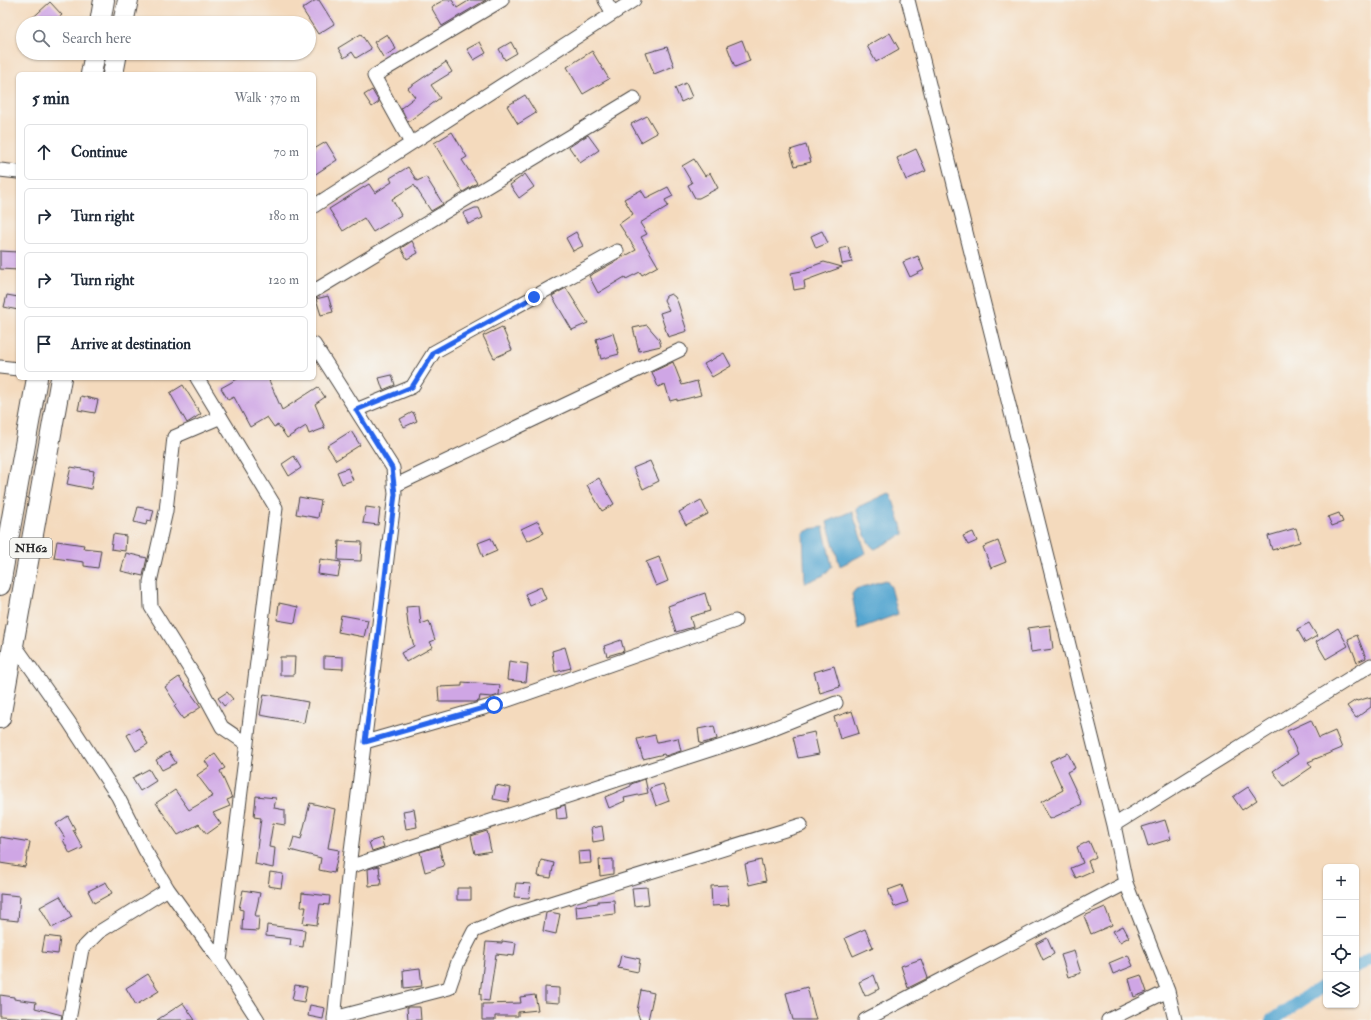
<!DOCTYPE html>
<meta charset="utf-8">
<style>
body{margin:0;font-family:"IM FELL Double Pica",serif;background:#f6f6f7;color:#1f2937}
.controls{position:absolute;right:12px;bottom:12px;display:grid;overflow:hidden;border-radius:6px;box-shadow:0 1px 3px #0004}
.controls button{width:36px;height:36px;display:grid;place-items:center;padding:0;border:0;border-bottom:1px solid #e0e1e3;background:#fff;color:#1f2937;font:20px sans-serif}
.stop{position:absolute;width:12px;height:12px;margin:-9px;border:3px solid #2563eb;border-radius:50%;background:#fff}
.stop.end{background:#2563eb;border-color:#fff;box-shadow:0 1px 4px #0008}
.list{margin:0;padding:0;list-style:none}
h2{display:flex;justify-content:space-between;align-items:center;height:52px;margin:0;padding:0 16px;font-size:17px}
h2 small{font-size:13px;font-weight:400;color:#747a83}
.list li{display:grid;grid-template-columns:26px 1fr auto;gap:12px;align-items:center;box-sizing:border-box;height:56px;margin:0 8px 8px;padding:0 8px;border:1px solid #e0e1e3;border-radius:6px}
.list b{display:block;font-size:15px;white-space:nowrap}
.list em{font-size:13px;font-style:normal;color:#747a83}
.icon{flex:none;width:22px;height:22px;fill:none;stroke:currentColor;stroke-width:2;stroke-linecap:round;stroke-linejoin:round}
.map{position:relative;flex:none;width:1371px;height:1020px;overflow:hidden}
.search{position:absolute;background:#fff;box-shadow:0 1px 3px #0004;left:16px;top:16px;width:300px;height:44px;display:flex;align-items:center;gap:10px;box-sizing:border-box;padding:0 14px;border-radius:22px;color:#747a83;font-size:15px}
.panel{position:absolute;background:#fff;box-shadow:0 1px 3px #0004;left:16px;top:72px;width:300px;height:308px;border-radius:6px}
.map>svg:first-child{display:block}
.water{fill:#55a6d0;stroke:#40687e}
.lines{fill:none;stroke-linecap:round;stroke-linejoin:round}
.canal{stroke:#55a6d0;stroke-width:13}
.building{fill:#cfa6e5}
.street-casing{stroke:#494541;stroke-width:15}
.primary-casing{stroke:#494541;stroke-width:22}
.street{stroke:#fff;stroke-width:13}
.primary{stroke:#fff;stroke-width:20}
.route{stroke:#2563eb;stroke-width:5}
.labels{text-anchor:middle;dominant-baseline:central;stroke-width:4;stroke-linejoin:round;paint-order:stroke}
.shield{fill:#f6f6f2;stroke:#686867;stroke-width:1}
.shield-label{font-size:12px;font-weight:bold;fill:#2b2b2b}
</style>
<div class="map">
<svg width="1371" height="1020" viewBox="0 0 1371 1020">
<rect width="100%" height="100%" fill="#f6f6f2"/>
<filter id="ink" filterUnits="userSpaceOnUse"><feTurbulence type="fractalNoise" baseFrequency=".025" numOctaves="2"/><feDisplacementMap in="SourceGraphic" scale="8" xChannelSelector="R" yChannelSelector="G"/><feConvolveMatrix kernelMatrix="1 2 1 2 8 2 1 2 1" color-interpolation-filters="sRGB"/></filter>
<filter id="wash" filterUnits="userSpaceOnUse"><feTurbulence type="fractalNoise" baseFrequency=".012" numOctaves="4" result="noise"/><feDisplacementMap in="SourceGraphic" scale="16" xChannelSelector="R" yChannelSelector="G"/><feGaussianBlur stdDeviation="0.9" result="paint"/><feColorMatrix in="noise" values="0 0 0 0 0 0 0 0 0 0 0 0 0 0 0 0 0 1.4 0 .05"/><feComposite in="paint" operator="in"/></filter>
<g filter="url(#wash)">
<rect width="100%" height="100%" fill="#f4dabd"/>
<!-- water -->
<path class="water" d="M888 493 891 494 904 534 875 549C865 544 860 519 856 508Z
M852 511 866 553 840 566 827 522Z
M823 527 832 566 824 575 805 583 803 533 811 529Z
M886 580 891 587 898 614 858 629 852 594 856 589Z"/>
<g class="lines">
<!-- canal -->
<path class="canal" d="M1356 967 1371 958
M1272 1020 1326 984"/>
</g>
<g id="blocks">
<!-- building -->
<path class="building" d="M316 0H319L334 24 318 34 302 9Z
M444 0H452L457 8 470 0H486L442 26 431 7Z
M50 2 62 15 58 18 62 23H27Z
M890 33 899 49 876 62 867 46Z
M361 34 371 49 356 58 352 52 344 58 338 48Z
M387 34 396 49 383 57 374 42Z
M742 40 750 61 735 67 727 46Z
M480 42 486 53 474 60 467 49Z
M511 42 517 53 505 60 499 49Z
M667 47 674 66 654 74 646 53Z
M592 51 609 79 583 94 567 67Z
M446 62 452 72 431 85 440 98 408 122 401 108 415 97 408 88Z
M686 83 692 97 681 102 675 88Z
M372 90 379 102 372 107 364 95Z
M525 95 536 113 518 124 507 106Z
M647 116 657 133 641 142 631 124Z
M452 132 467 157 462 160 477 183 463 192 434 143Z
M588 135 599 150 580 163 569 147Z
M326 142 337 160 314 175V149Z
M806 145 811 162 795 166 790 150Z
M916 149 926 171 906 180 897 158Z
M694 159 705 176 710 173 718 188 699 198H695L688 185 692 183 682 166Z
M408 167 417 181 426 177 443 204 431 211 414 185 392 199 401 215 373 232 364 218 343 231 329 209 369 184 375 193 392 182 390 178Z
M525 174 534 187 519 198 510 185Z
M668 187 673 196 665 200 668 206 640 223 647 234 641 237 658 266 642 275 640 272 626 279 625 277 598 293 589 276 636 250 619 224 633 214 624 199 641 190 646 198Z
M475 208H479L483 218 468 224 463 213Z
M822 231 828 243 816 248 811 236Z
M576 232 583 246 573 251 566 238Z
M412 241 418 253 407 259 401 248Z
M848 247 852 262 842 264 839 249Z
M0 251 18 252V270L0 269Z
M918 256 924 270 910 277 903 262Z
M824 262 842 267 804 281 805 288 794 290 791 273 807 270V268Z
M566 288 588 323 572 330 552 296Z
M671 294 675 297 678 303 687 331 668 337 660 313 669 310 664 300 666 296Z
M7 295 18 297V310L4 307Z
M328 296 333 312 321 315 316 299Z
M647 325 659 339 661 346 639 351 633 328Z
M502 327 512 350 494 358 483 336Z
M613 333 619 354 601 359 596 339Z
M724 353 731 366 712 377 704 364Z
M673 362 682 385 697 381 701 395 677 401V399L670 401 665 384 658 387 652 372Z
M392 375 395 385 383 390 379 378Z
M239 378H268L282 410 318 387 325 397 315 404 325 428 309 434 306 426 287 438 278 425 274 427 267 417 250 427 234 397 228 400 221 388Z
M183 385 201 414 187 423 170 393Z
M81 396 98 400 95 413 78 410Z
M413 412 417 421 404 427 400 419Z
M351 431 360 445 336 460 327 446Z
M294 456 301 468 289 476 282 464Z
M650 461 659 481 643 489 633 468Z
M71 467 94 471 91 489 67 484Z
M348 468 353 480 342 484 337 472Z
M599 478 614 504 602 511 587 485Z
M299 497 321 501 318 518 296 514Z
M701 500 708 514 686 525 679 512Z
M138 507 154 510 151 521 147 520 146 525 134 522Z
M366 507 380 509 378 525 363 523Z
M1339 513 1343 522 1332 526 1328 517Z
M538 521 544 533 527 541 521 529Z
M1296 528 1300 542 1272 550 1268 536Z
M973 532 977 541 968 545 963 536Z
M113 534 126 536 125 551 111 549Z
M491 538 497 551 483 557 478 543Z
M57 541 84 545 83 548 101 550 98 568 84 566V562L54 558Z
M339 541 362 542 361 561 338 560Z
M998 541 1006 562 991 568 983 547Z
M126 553 147 558 143 576 121 571Z
M659 557 668 581 656 586 646 562Z
M320 559 341 562 338 577 318 574Z
M541 587 546 599 530 606 525 594Z
M705 593 710 611 690 617 693 627 676 632 668 606Z
M279 603 298 607 295 623 277 620Z
M419 606 421 624 429 621 435 640 430 642 433 647 406 662 401 653 414 646 408 625 406 607Z
M341 615 368 620 364 637 338 632Z
M1309 623 1317 636 1305 643 1297 629Z
M1050 625 1053 649 1031 652 1028 628Z
M1338 628 1348 646 1326 659 1316 642Z
M1357 635 1366 658 1357 662 1348 639Z
M621 640 624 651 607 656 604 646Z
M565 647 571 668 555 672 552 651Z
M324 656 343 657V669L324 668Z
M280 657H295L294 675H280Z
M509 661 528 664 526 682 507 680Z
M834 666 840 687 820 693 814 672Z
M179 677 201 707 183 719 174 706 176 704 165 687Z
M462 682 500 685 499 695 492 697 480 696 479 701 475 702H439L438 687 462 686Z
M227 692 233 699 224 706 218 698Z
M264 694 308 702 304 723 260 715Z
M1371 697V707L1356 718 1347 706 1356 700 1357 701Z
M852 711 859 733 840 739 834 717Z
M1311 720 1319 738 1335 731 1342 748 1308 762 1312 767 1284 786 1273 771 1298 754 1287 731Z
M714 726 717 739 700 744 698 729Z
M139 728 148 744 136 751 127 735Z
M814 732 819 754 798 758 793 737Z
M655 735 657 742 678 738 681 751 665 756 664 754 643 759 637 739Z
M169 752 176 763 162 770 156 760Z
M1068 753 1075 768 1067 772 1082 804 1050 819 1041 802 1063 790 1050 761Z
M215 754 225 768 220 771 232 798 227 800 230 806 213 813 221 824 207 834 199 824 178 835 156 803 175 790 189 810 213 796 197 775 209 767 205 761Z
M149 769 156 781 140 791 132 778Z
M645 779 648 793 624 798 625 801 609 808 605 797 631 786V784Z
M663 784 669 801 656 806 650 788Z
M496 785 511 788 508 802 493 799Z
M1248 787 1257 800 1242 810 1233 797Z
M256 796 276 798 274 808 285 810V825L273 823 269 847 275 848 273 868 255 864 261 818 254 817Z
M310 803 335 809 328 848 339 850 334 873 319 870 321 858 290 850 294 837 301 839Z
M565 805 567 818 557 819 556 808Z
M414 809 417 827 406 829 403 811Z
M68 816 75 829 73 830 83 848 70 854 63 840 65 838 56 824Z
M1165 820 1171 839 1148 846 1142 827Z
M602 826 604 840 593 842 591 828Z
M487 831 491 851 475 854 471 836Z
M0 837 30 842 25 867 0 863Z
M381 838 384 847 372 851 369 842Z
M1089 841 1096 857 1088 861 1092 871 1076 878 1071 868 1083 863 1077 847Z
M439 846 444 866 425 872 420 852Z
M590 851 591 863 579 864 578 852Z
M613 859V874L600 876 599 860Z
M541 860 554 863 551 878 538 876Z
M761 860 766 881 749 885 745 864Z
M379 866 381 885 369 886 368 869Z
M270 872 283 874 281 888 268 886Z
M106 882 112 893 94 903 88 891Z
M516 883 531 884 529 898 514 897Z
M727 885 729 905 712 906 711 886Z
M902 885 908 902 894 907 888 890Z
M647 887 649 904 634 906 632 888Z
M457 888H471V900H457Z
M243 890 260 893 255 916H259L258 931 242 930 243 910 239 909Z
M302 893 330 896 329 905 320 904 317 925 303 923 306 907H301Z
M0 894 20 896 18 921 0 919Z
M60 896 72 917 52 928 40 907Z
M614 900 615 914 577 918 576 906 598 903V901Z
M1105 907 1112 925 1091 934 1084 916Z
M549 912 560 914 556 934 543 931 546 913Z
M267 925 305 930 303 947 290 945 291 939 266 936Z
M1123 926 1129 937 1120 942 1113 931Z
M865 929 873 947 853 956 845 938Z
M45 936 60 938 58 954 42 952Z
M1047 938 1054 954 1043 960 1036 944Z
M502 941 516 943 514 956 496 954 489 1001 481 1000V994H480L486 942 502 943Z
M1074 951 1081 973 1068 977 1061 955Z
M621 955 640 959 638 972 618 968Z
M1128 955 1133 966 1113 974 1109 963Z
M921 959 928 978 908 988 901 966Z
M420 968 422 986 404 988 403 970Z
M148 974 159 991 136 1005 126 988Z
M874 975 879 989 865 996 859 982Z
M1141 975 1147 992 1134 997 1129 979Z
M295 985 307 987 304 1002 292 1000Z
M545 987 559 988V1003L545 1002Z
M807 987 816 1020H793L786 993Z
M641 990 654 993 648 1020H640L637 1011Z
M0 995 14 997V999L36 1002 35 1008 62 1015 61 1020 0 1016Z
M535 995 538 1010 518 1012V1016H495V1020H482V1004L521 1003 520 997Z
M183 1003 195 1020H157Z
M310 1005 325 1008 323 1019 308 1016Z
M407 1007H420L421 1020H408Z"/>
</g>
</g>
<g filter="url(#ink)">
<use href="#blocks" fill-opacity="0" stroke="#494541" stroke-width="1"/>
<g class="lines">
<defs>
<path id="street" d="M605 0 613 13
M908 0 1114 825 1126 883 1168 991 1175 1020
M411 143 374 76 502 0
M0 170 18 172
M314 206 634 0
M314 291 634 98
M314 344 393 468 395 494 349 867 334 1020
M0 367 18 369
M197 378 276 508 220 961
M356 410 412 387 434 352 617 251
M221 417 174 437 166 511 150 582 151 607 196 679 222 727 247 744
M394 486 680 350
M14 644 69 722 118 797 145 850 168 889 220 961 258 1020
M365 742 494 705 735 621
M1114 825 1371 665
M349 867 756 735 836 703
M334 1018 449 988 458 962 474 931 512 915 801 825
M69 1020 82 949 99 932 168 889
M865 1020 1126 883
M1108 1020 1168 991"/>
<path id="primary" d="M100 23 104 0
M123 23 128 0
M91 74 95 53
M113 74 117 53
M0 585 37 378
M0 718 61 378"/>
</defs>
<!-- street casing -->
<use href="#street" class="street-casing"/>
<!-- primary casing -->
<use href="#primary" class="primary-casing"/>
<!-- street -->
<use href="#street" class="street"/>
<!-- primary -->
<use href="#primary" class="primary"/>
</g>
</g>
<g class="lines" filter="url(#ink)">
<!-- route -->
<path class="route" d="M494 705 365 742 395 494 392 468 356 410 412 387 434 352 534 297"/>
</g>
<g class="labels">
<!-- shield labels -->
<rect class="shield" x="10" y="538" width="42" height="20" rx="3"/>
<g class="shield-label">
<text x="31" y="548">NH62</text>
</g>
</g>
</svg>
<div class="controls">
<button>+</button>
<button>−</button>
<button><svg class="icon" aria-label="locate" viewBox="0 0 24 24"><circle cx="12" cy="12" r="6"/><path d="M12 2v4M12 18v4M2 12h4M18 12h4"/></svg></button>
<button><svg class="icon" aria-label="layers" viewBox="0 0 24 24"><path d="M12 4l9 5-9 5-9-5zM3 14l9 5 9-5"/></svg></button>
</div>
<div class="stop" style="left:494px;top:705px"></div>
<div class="stop end" style="left:534px;top:297px"></div>
<div class="search"><svg class="icon" aria-label="search" viewBox="0 0 24 24"><circle cx="10" cy="10" r="6"/><path d="M15 15l6 6"/></svg>Search here</div>
<section class="panel">
<h2>5 min<small>Walk · 370 m</small></h2>
<ul class="list">
<li><svg class="icon" aria-label="ahead" viewBox="0 0 24 24"><path d="M12 20V5M6 11l6-6 6 6"/></svg><div><b>Continue</b></div><em>70 m</em></li>
<li><svg class="icon" aria-label="right" viewBox="0 0 24 24"><path d="M7 20v-9h11M14 6l5 5-5 5"/></svg><div><b>Turn right</b></div><em>180 m</em></li>
<li><svg class="icon" aria-label="right" viewBox="0 0 24 24"><path d="M7 20v-9h11M14 6l5 5-5 5"/></svg><div><b>Turn right</b></div><em>120 m</em></li>
<li><svg class="icon" aria-label="arrive" viewBox="0 0 24 24"><path d="M6 21V4h12l-3 4 3 4H6"/></svg><div><b>Arrive at destination</b></div></li>
</ul>
</section>
</div>
